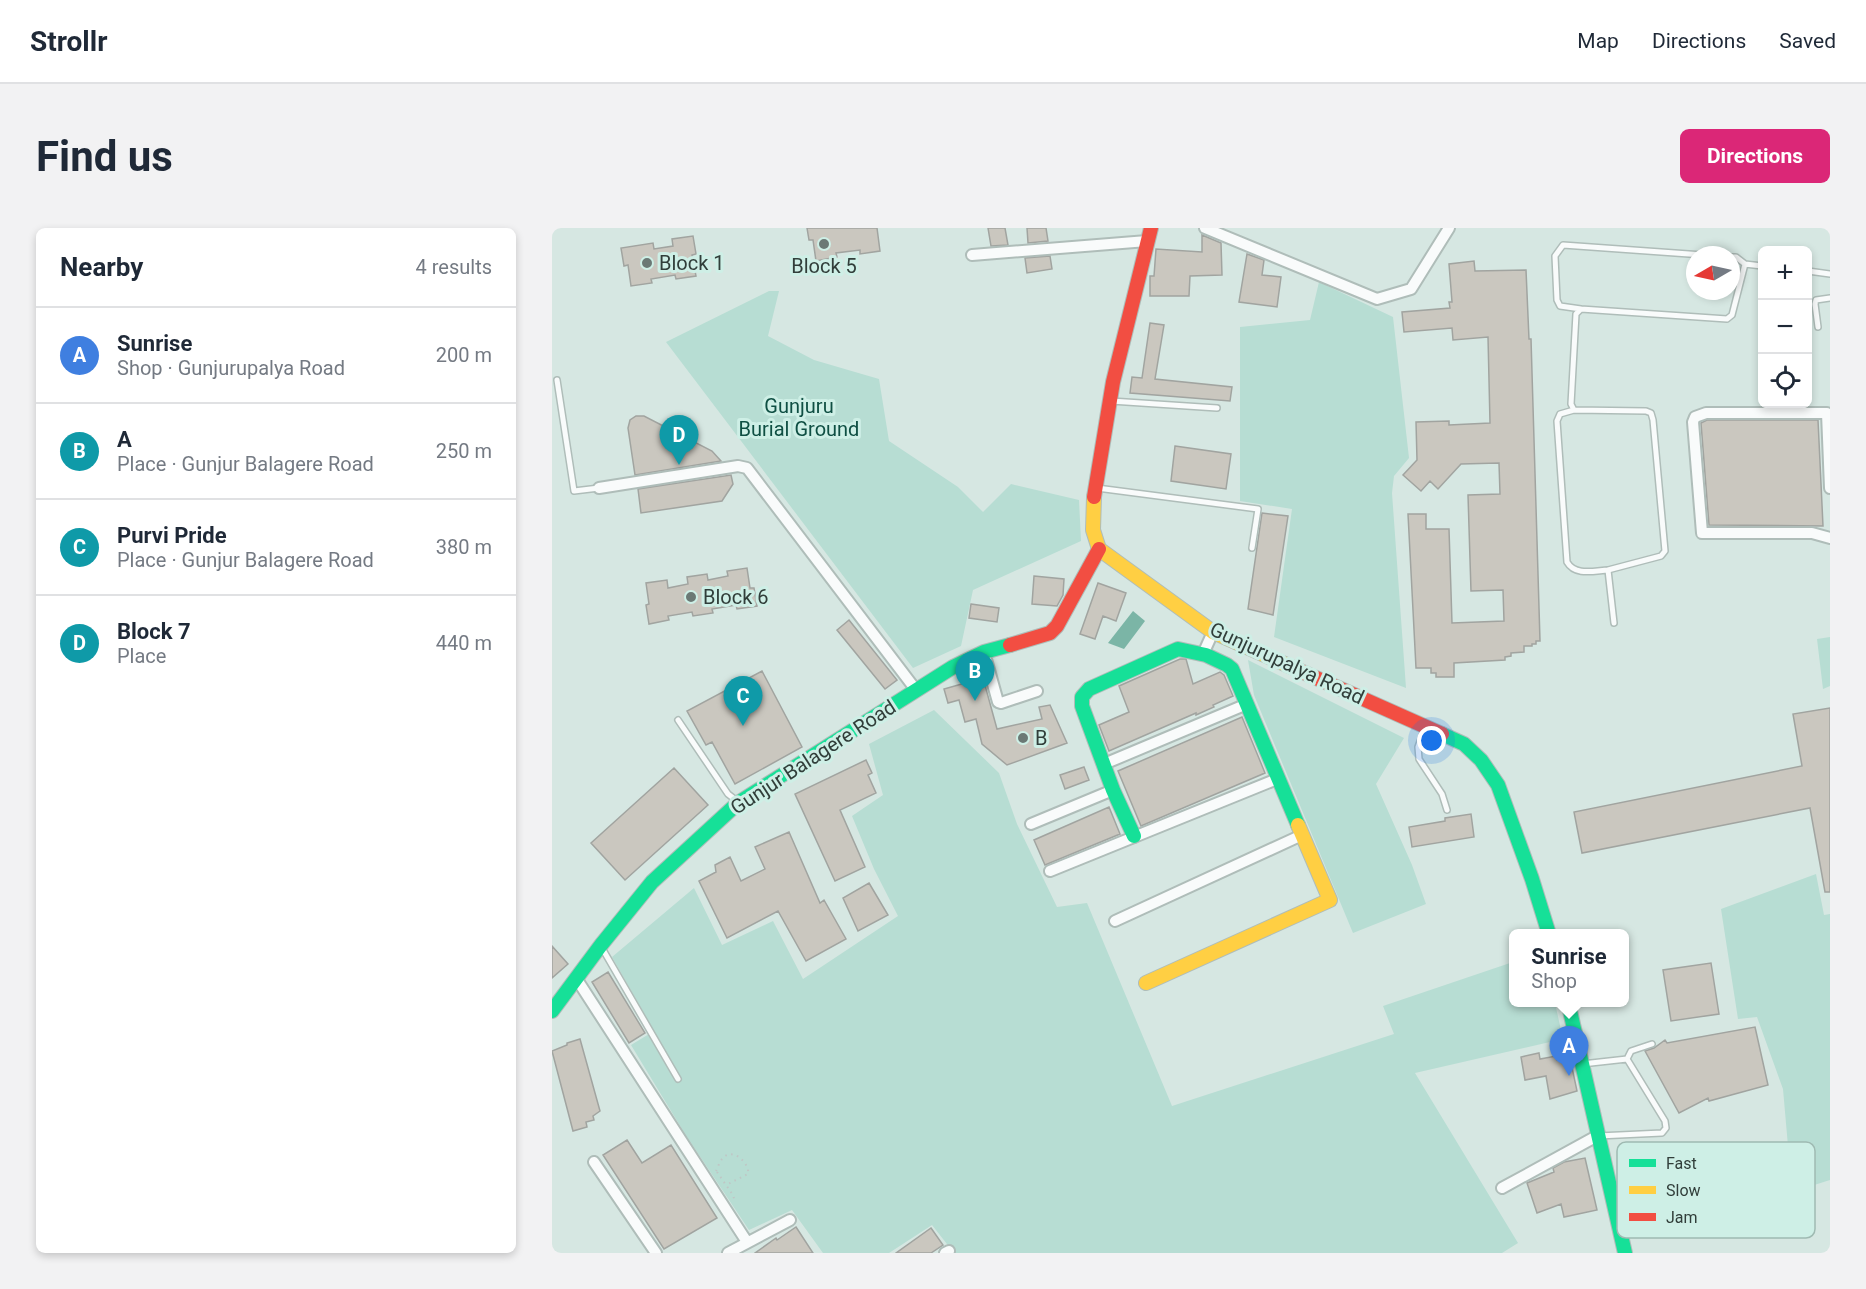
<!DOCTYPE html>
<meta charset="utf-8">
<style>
body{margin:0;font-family:Roboto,sans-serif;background:#f2f2f3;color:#1f2937}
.controls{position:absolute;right:18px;top:18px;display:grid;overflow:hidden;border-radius:9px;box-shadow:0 3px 9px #0003}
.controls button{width:54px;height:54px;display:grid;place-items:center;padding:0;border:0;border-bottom:2px solid #e0e1e3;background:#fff;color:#1f2937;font:30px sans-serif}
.compass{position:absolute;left:1134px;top:18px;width:54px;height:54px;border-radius:50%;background:#fff;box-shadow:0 3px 9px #0003;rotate:261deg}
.you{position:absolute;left:880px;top:513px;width:21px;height:21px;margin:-15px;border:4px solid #fff;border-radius:50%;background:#1a73e8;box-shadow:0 0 0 9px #1a73e833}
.badge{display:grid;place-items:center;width:39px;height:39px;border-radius:50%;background:#db2777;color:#fff;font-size:20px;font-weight:700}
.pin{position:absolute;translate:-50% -50px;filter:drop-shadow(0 2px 3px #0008)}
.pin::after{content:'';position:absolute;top:32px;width:21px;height:18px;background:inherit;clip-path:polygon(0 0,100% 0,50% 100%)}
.popup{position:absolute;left:957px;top:701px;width:120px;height:78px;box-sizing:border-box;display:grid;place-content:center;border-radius:9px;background:#fff;filter:drop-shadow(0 2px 4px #0005);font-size:20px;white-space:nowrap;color:#747a83}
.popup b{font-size:22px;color:#1f2937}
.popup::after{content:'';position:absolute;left:50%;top:100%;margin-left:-12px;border:12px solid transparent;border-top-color:#fff}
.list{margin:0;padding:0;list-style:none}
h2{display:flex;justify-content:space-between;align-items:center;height:78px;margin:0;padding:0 24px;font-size:26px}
h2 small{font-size:20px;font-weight:400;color:#747a83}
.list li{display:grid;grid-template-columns:39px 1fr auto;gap:18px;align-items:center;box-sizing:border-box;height:96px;padding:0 24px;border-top:2px solid #e0e1e3}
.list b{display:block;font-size:22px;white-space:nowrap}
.list p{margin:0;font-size:20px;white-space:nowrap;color:#747a83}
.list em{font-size:20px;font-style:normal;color:#747a83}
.icon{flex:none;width:33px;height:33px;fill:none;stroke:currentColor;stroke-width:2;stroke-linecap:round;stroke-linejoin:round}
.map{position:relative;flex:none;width:1278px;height:1025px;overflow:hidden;border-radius:9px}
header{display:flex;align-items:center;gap:36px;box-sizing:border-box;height:84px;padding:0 30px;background:#fff;border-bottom:2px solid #e0e1e3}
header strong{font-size:28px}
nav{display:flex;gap:33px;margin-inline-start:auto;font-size:21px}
.intro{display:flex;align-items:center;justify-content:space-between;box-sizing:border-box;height:144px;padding:0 36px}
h1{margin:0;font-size:42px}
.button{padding:15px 27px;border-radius:9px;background:#db2777;color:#fff;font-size:21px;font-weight:700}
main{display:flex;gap:36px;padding:0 36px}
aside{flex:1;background:#fff;border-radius:9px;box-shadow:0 3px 9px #0003}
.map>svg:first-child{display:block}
.green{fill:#b7ddd3}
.water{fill:#7bb5a6}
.building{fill:#cac7bf;stroke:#a1a4a0;stroke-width:1.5}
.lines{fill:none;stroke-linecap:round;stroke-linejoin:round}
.lane-casing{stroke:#afbdb9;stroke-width:8}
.street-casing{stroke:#afbdb9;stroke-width:14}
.fast-casing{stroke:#afbdb9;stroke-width:16}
.slow-casing{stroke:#afbdb9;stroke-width:16}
.jam-casing{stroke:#afbdb9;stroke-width:16}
.path{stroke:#bfc6c5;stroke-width:2;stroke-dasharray:1.5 4.5;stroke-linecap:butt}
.lane{stroke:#f9fbfb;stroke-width:5}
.street{stroke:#f9fbfb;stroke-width:10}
.fast{stroke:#16e098;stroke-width:14}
.slow{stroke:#ffcf43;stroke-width:14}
.jam{stroke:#f24e42;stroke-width:14}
.poi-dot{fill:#6b7975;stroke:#ceefe6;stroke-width:2}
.labels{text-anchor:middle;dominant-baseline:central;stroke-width:6;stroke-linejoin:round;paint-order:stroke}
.poi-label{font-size:20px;fill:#313e3a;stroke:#ceefe6;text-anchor:start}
.park-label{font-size:20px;fill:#0f4f43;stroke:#ceefe6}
.street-label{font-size:20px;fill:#313e3a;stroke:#ceefe6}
.key{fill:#ceefe6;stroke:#9fbab2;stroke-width:1.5}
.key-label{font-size:16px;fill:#313e3a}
</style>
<header>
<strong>Strollr</strong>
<nav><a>Map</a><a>Directions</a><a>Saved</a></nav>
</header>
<div class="intro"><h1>Find us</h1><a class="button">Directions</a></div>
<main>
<aside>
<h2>Nearby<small>4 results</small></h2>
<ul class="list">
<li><span class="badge" style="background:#3f7fe0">A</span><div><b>Sunrise</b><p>Shop · Gunjurupalya Road</p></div><em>200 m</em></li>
<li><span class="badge" style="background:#0f9aa8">B</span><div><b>A</b><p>Place · Gunjur Balagere Road</p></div><em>250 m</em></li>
<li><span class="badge" style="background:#0f9aa8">C</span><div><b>Purvi Pride</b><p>Place · Gunjur Balagere Road</p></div><em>380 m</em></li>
<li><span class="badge" style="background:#0f9aa8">D</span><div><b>Block 7</b><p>Place</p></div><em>440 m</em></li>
</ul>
</aside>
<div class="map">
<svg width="1278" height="1025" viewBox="0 0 1278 1025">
<rect width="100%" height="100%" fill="#d6e7e2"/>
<!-- green -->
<path class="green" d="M767 54 841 89 857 230 842 248 840 265 854 460 722 409 740 281 688 273V99L758 92Z
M217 63H227L216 108 262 132 327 151 337 213 406 259 431 284 459 256 527 272 529 313 421 362 409 418 361 440 114 114Z
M1278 409V458L1271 461 1265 411Z
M696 432 852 510 824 556 860 637 874 676 801 705 702 467Z
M382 482 447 545 465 596 505 679 535 675 620 878 842 806 831 778 961 734 962 774 1003 775 1011 811 863 845 966 1015 950 1025H402L380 997 337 1025H271L240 982 197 1002 133 906 79 817 102 803 60 729 142 660 170 717 221 693 251 751 346 688 322 641 300 588 331 567 317 516Z
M1264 646 1272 687 1278 686V952L1240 964 1231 861 1205 789 1186 791 1169 681Z"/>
<!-- water -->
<path class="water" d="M581 383 593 393 572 421 556 415Z"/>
<!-- building -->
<path class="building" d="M255 0H325L328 23 308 26V22L284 25 285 29 264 33 261 12H257Z
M436 0H453L456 17 439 18Z
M475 0H494L496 13 476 15Z
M650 7 669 15 670 47 638 48 637 68H598V48H602L604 21 650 24Z
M141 8 144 26 140 27 144 48 124 51 123 47 99 51 100 55 79 58 76 37 72 38 69 20 101 15 102 21 121 18 120 11Z
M695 26 712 32 710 47 729 49 725 79 687 74Z
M498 28 500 41 475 45 473 30Z
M922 33 923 43 974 42 977 111H979L988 413H984V416H980V418H972V424L959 425V428L953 429V432L902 435V449H884V445H879V440H864L856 286H874V301H897L900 395 952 393 951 362 919 363 916 267 948 266 947 235 909 236 886 261 878 253 869 263 851 247 865 232 864 194 897 193V197L938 195 936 109 901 112 900 100 852 104 850 84 898 80 897 74H900L897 36Z
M598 95 612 97 603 151 680 159 678 173 578 165 580 149 590 150Z
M84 188H92L160 223 169 233 83 247 76 200 78 192Z
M1155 192H1266L1271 298 1157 297 1149 195Z
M623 218 679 226 674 261 619 253Z
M179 247 181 256 170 273 89 285 86 261Z
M710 285 736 288 721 387 696 381Z
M195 340 198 360H202L205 378 185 381 184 377 160 381 161 385 141 388 140 384 116 388 117 392 97 396 94 377 97 376 94 355 115 352 116 360 136 356 135 349 155 346 156 352 176 348 175 343Z
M482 348 512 351 511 367 505 378 480 376Z
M546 355 574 365 564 393 551 388 543 411 528 406Z
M419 376 447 380 445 394 417 390Z
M297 392 345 452 333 461 285 402Z
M628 431H634L641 456 668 444 672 447 681 468 661 477 662 479 644 487V485L557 523 547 497 577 484 567 458Z
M210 443 250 519 183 556 160 514 154 517 135 483Z
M431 450 445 501 490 491 487 479 498 477 515 515 455 537 430 516 424 491 413 494 407 472 396 475 392 461Z
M1278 480V664H1273L1258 580 1030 625 1022 584 1250 538 1241 486Z
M690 489 713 545 589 598 566 543Z
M314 532 320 545 316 547 324 565 288 582 313 639 283 653 243 566Z
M532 539 537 552 513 561 508 547Z
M122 540 156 577 73 652 39 615Z
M557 579 568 606 493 637 482 612Z
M919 586 922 609 860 619 857 599 893 593V590Z
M237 604 268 675 272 672 294 711 254 733 226 683 175 710 147 653 164 644 163 637 178 629 189 653 213 641 203 619Z
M317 655 336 687 306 703 291 670Z
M0 718 16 736 0 750Z
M1159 735 1167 786 1119 793 1111 742Z
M56 744 93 805 77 815 40 754Z
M1203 799 1216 857 1157 873 1156 870 1127 885 1093 823 1102 820 1113 812 1115 815Z
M28 811 48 883 41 888 42 892 34 894 35 899 21 903 0 823 15 817V815Z
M987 825 988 831 1004 828 1005 832 1018 830 1025 863 998 871 994 848 973 852 969 829Z
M75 912 90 935 119 917 165 990 112 1021 51 927Z
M1033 930 1045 982 1012 989 1009 976 985 985 975 955 1002 944 1001 940 1012 934Z
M244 999 261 1025H203L224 1010 225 1012Z
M379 1000 391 1017 379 1025H344Z"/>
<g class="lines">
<defs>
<path id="lane" d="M1179 29H1184L1193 36
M1256 43 1278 46
M1029 81 1008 78 1005 72 1003 28 1011 17 1151 27
M1266 99 1263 76 1264 72 1278 70
M5 152 22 263 47 260
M559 173 665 180
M1022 182 1008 186 1005 193 1015 334C1023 348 1041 343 1056 342
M545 260 706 281 700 320
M1062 395 1056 342 1109 328 1113 323 1101 192 1099 185 1094 183 1022 182 1019 176 1024 86 1029 81 1175 91 1180 87 1193 36 1210 38
M126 492 176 566 185 573
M873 500 866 519 867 531 890 566 895 582
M50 720 126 851
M1030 836 1075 831 1079 823 1100 816
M1046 908 1110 905 1114 900 1113 893 1075 831"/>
<path id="street" d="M653 0 825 71 859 61 897 0
M420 27 595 13
M47 260 186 238 195 240 364 462
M1278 260 1275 185H1154L1143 189 1141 194 1150 305H1260L1278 310
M432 424 446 474 449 475 485 463
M651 426 661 404
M552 536 695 476
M479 596 561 562
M498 643 725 551
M563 693 750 607
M24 750 195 1014
M42 934 104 1025
M950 960 1045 908
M176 1025 238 992
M393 1025 397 1023"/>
<path id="fast" d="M890 506 912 516 929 532 946 557 980 651 997 706
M582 608 561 562 530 478V469L537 461 626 421 654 427 675 437 680 441 746 597
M1016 774 1073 1025
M0 783 49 717 100 654 186 575 401 439 432 424 458 417"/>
<path id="slow" d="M542 269 541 302 547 321 661 404 735 437
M594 755 778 672 746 597"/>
<path id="jam" d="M542 269 561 154 599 0
M458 417 498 405 505 398 547 321
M735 437 890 506"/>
</defs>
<!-- lane casing -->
<use href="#lane" class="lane-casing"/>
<!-- street casing -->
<use href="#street" class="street-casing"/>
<!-- fast casing -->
<use href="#fast" class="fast-casing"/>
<!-- slow casing -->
<use href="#slow" class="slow-casing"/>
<!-- jam casing -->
<use href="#jam" class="jam-casing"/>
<!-- path -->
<path class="path" d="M164 943C166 939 168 932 172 929 182 920 198 936 196 946L174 957
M165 944 181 967 183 974"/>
<!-- lane -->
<use href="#lane" class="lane"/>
<!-- street -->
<use href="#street" class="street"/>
<!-- fast -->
<use href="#fast" class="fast"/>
<!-- slow -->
<use href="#slow" class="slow"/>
<!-- jam -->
<use href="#jam" class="jam"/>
</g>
<!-- markers -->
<g class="poi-dot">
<circle cx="272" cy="16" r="6"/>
<circle cx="95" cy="35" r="6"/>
<circle cx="139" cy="369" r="6"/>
<circle cx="471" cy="510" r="6"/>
</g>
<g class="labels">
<!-- poi labels -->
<g class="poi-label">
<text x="107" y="35">Block 1</text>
<text x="272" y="38" text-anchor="middle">Block 5</text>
<text x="151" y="369">Block 6</text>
<text x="483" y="510">B</text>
</g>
<!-- park labels -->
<g class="park-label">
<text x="247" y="178">Gunjuru<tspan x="247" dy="23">Burial Ground</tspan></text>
</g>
<!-- street labels -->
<g class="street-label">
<text transform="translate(735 435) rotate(25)">Gunjurupalya Road</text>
<text transform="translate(261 529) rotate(-33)">Gunjur Balagere Road</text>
</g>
</g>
<!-- legend -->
<rect x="1065" y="914" width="198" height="96" rx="9" class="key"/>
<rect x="1077" y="931" width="27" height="8" fill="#16e098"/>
<rect x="1077" y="958" width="27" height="8" fill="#ffcf43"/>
<rect x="1077" y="985" width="27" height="8" fill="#f24e42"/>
<g class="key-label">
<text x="1114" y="941">Fast</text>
<text x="1114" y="968">Slow</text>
<text x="1114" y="995">Jam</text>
</g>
</svg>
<div class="controls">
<button>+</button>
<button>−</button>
<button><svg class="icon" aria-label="locate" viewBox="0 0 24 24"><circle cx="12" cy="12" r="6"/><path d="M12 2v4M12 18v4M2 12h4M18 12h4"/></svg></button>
</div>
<svg class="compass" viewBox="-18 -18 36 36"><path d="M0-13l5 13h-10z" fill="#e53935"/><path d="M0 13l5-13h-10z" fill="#747a83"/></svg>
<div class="you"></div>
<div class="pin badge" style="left:1017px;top:848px;background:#3f7fe0">A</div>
<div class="popup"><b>Sunrise</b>Shop</div>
<div class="pin badge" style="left:423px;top:473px;background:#0f9aa8">B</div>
<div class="pin badge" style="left:191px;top:498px;background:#0f9aa8">C</div>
<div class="pin badge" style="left:127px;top:237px;background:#0f9aa8">D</div>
</div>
</main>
